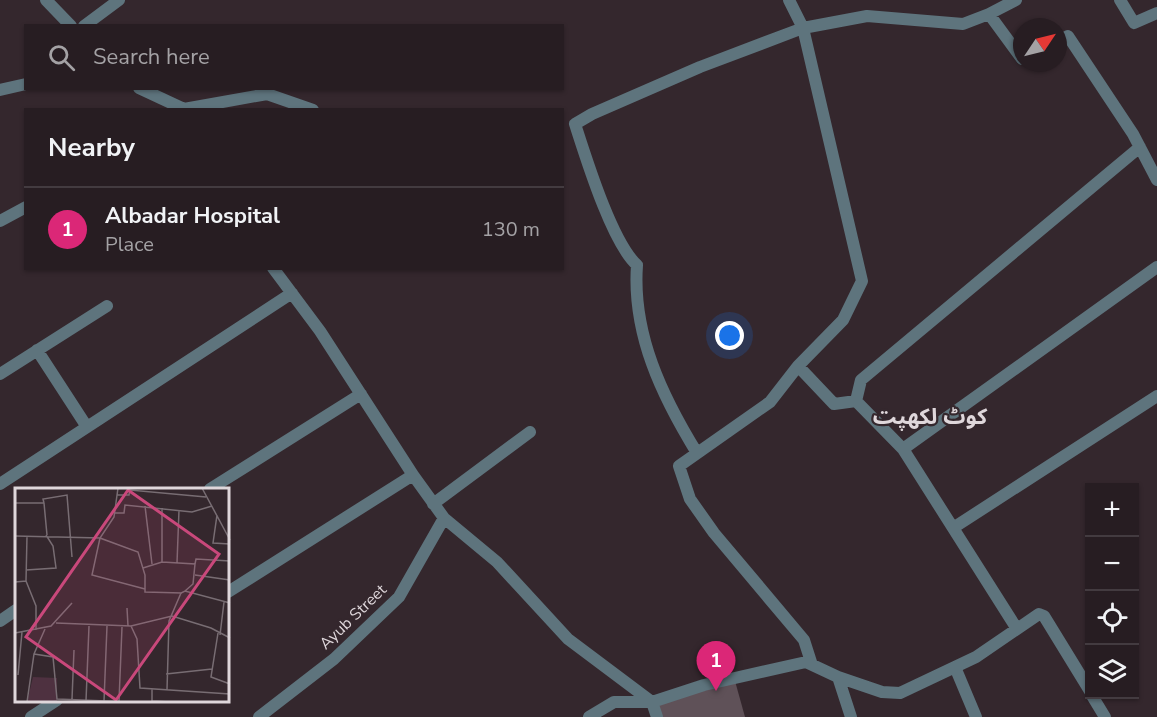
<!DOCTYPE html>
<meta charset="utf-8">
<style>
body{margin:0;font-family:"Nunito Sans","Noto Sans Arabic",sans-serif;background:#332a2f;color:#f1f3f6}
.controls{position:absolute;right:18px;bottom:18px;display:grid;overflow:hidden;border-radius:0px;box-shadow:0 2px 4px #0004}
.controls button{width:54px;height:54px;display:grid;place-items:center;padding:0;border:0;border-bottom:2px solid #433b40;background:#271d22;color:#f1f3f6;font:30px sans-serif}
.compass{position:absolute;left:1013px;top:18px;width:54px;height:54px;border-radius:50%;background:#271d22;box-shadow:0 2px 4px #0004;rotate:55deg}
.you{position:absolute;left:730px;top:336px;width:21px;height:21px;margin:-15px;border:4px solid #fff;border-radius:50%;background:#1a73e8;box-shadow:0 0 0 9px #1a73e833}
.badge{display:grid;place-items:center;width:39px;height:39px;border-radius:50%;background:#db2777;color:#fff;font-size:20px;font-weight:700}
.pin{position:absolute;translate:-50% -50px;filter:drop-shadow(0 2px 3px #0008)}
.pin::after{content:'';position:absolute;top:32px;width:21px;height:18px;background:inherit;clip-path:polygon(0 0,100% 0,50% 100%)}
.list{margin:0;padding:0;list-style:none}
h2{display:flex;justify-content:space-between;align-items:center;height:78px;margin:0;padding:0 24px;font-size:26px}
h2 small{font-size:20px;font-weight:400;color:#a4a2a5}
.list li{display:grid;grid-template-columns:39px 1fr auto;gap:18px;align-items:center;box-sizing:border-box;height:84px;padding:0 24px;border-top:2px solid #433b40}
.list b{display:block;font-size:22px;white-space:nowrap}
.list p{margin:0;font-size:20px;white-space:nowrap;color:#a4a2a5}
.list em{font-size:20px;font-style:normal;color:#a4a2a5}
.icon{flex:none;width:33px;height:33px;fill:none;stroke:currentColor;stroke-width:2;stroke-linecap:round;stroke-linejoin:round}
.map{position:relative;flex:none;width:1157px;height:717px;overflow:hidden}
.search{position:absolute;background:#271d22;box-shadow:0 2px 4px #0004;left:24px;top:24px;width:540px;height:66px;display:flex;align-items:center;gap:15px;box-sizing:border-box;padding:0 21px;border-radius:0px;color:#a4a2a5;font-size:22px}
.panel{position:absolute;background:#271d22;box-shadow:0 2px 4px #0004;left:24px;top:108px;width:540px;height:162px;border-radius:0px}
.map>svg:first-child{display:block}
.building{fill:#5f5158}
.lines{fill:none;stroke-linecap:round;stroke-linejoin:round}
.street{stroke:#5e747d;stroke-width:12}
.labels{text-anchor:middle;dominant-baseline:central;stroke-width:4.5;stroke-linejoin:round;paint-order:stroke}
.street-label{font-size:16px;fill:#dfd7db;stroke:#34272d}
.district-label{font-size:22px;font-weight:bold;fill:#dfd7db;stroke:#34272d}
.inset-road{fill:none;stroke:#786d73;stroke-width:1.5}
.view{fill:#c9487b;fill-opacity:0.15;stroke:#c9487b;stroke-width:3}
.inset-edge{fill:none;stroke:#dfd7db;stroke-width:3}
</style>
<div class="map">
<svg width="1157" height="717" viewBox="0 0 1157 717">
<rect width="100%" height="100%" fill="#34272d"/>
<!-- building -->
<path class="building" d="M735 681 745 717H657L652 702Z"/>
<g class="lines">
<!-- street -->
<path class="street" d="M46 0 71 26
M1120 0 1134 23 1157 13
M989 14 1022 59
M84 26 119 0
M1058 42 1068 36 1133 134 1157 180
M139 88 184 109 267 94 313 110
M0 90 26 84
M0 221 26 207
M273 268 320 331 413 475 444 518 497 562 568 639 652 702 657 717
M37 350 87 427
M798 366 834 404 856 401 903 449 1017 629 976 657 900 693 882 692 838 677
M0 374 107 306
M856 401 861 380 1140 147
M903 449 1157 267
M697 453C662 396 632 334 637 265 612 243 586 158 575 124L592 114 700 67 803 28 789 0
M0 484 292 293
M210 489 361 394
M433 504 530 432
M953 528 1157 396
M228 592 413 475
M0 621 16 610
M1017 629 1039 614 1044 616 1090 691
M812 665 804 640 714 533 690 499 679 466 770 402 798 366 843 320 862 281 803 28 867 16 963 24 989 14 1016 0
M955 667 976 717
M1091 694 1105 717
M31 717 57 700
M259 717 334 659 399 597 444 518
M589 717 614 702H652L704 685 806 662 838 677 851 717"/>
</g>
<g class="labels">
<!-- street labels -->
<g class="street-label">
<text transform="translate(353 617) rotate(-44)">Ayub Street</text>
</g>
<!-- district labels -->
<g class="district-label">
<text x="930" y="417">کوٹ لکھپت</text>
</g>
</g>
<!-- overview -->
<g transform="translate(15 488)">
<rect width="214" height="214" fill="#34272d"/>
<path d="M18 189 42 190V214H12Z" fill="#4e3140"/>
<path class="inset-road" d="M103 0 99 29 85 50 123 64 130 87V104L167 105M187 0 215 52M102 7H114L115 2 191 9M0 15H29L32 47M29 15 28 11 52 7 57 69M130 18 137 76M147 20V74M100 25H109L110 17 177 24 197 18M202 27 198 55 215 56M0 48 85 50 77 87 130 101M162 75 164 22M180 76 181 71 215 73M128 80 147 74 180 76 178 96 170 103M11 82 41 80 38 58 31 47M180 87 215 92M11 93 12 48M0 94 11 93 21 118V142M112 120 113 138M41 135 116 138 157 128 196 140 215 150M116 138 122 151 125 200 215 206M0 145 36 138 57 115M203 145 196 189 215 196M205 147 209 114M19 166 38 169 42 211 116 214M151 186 197 181M3 187 7 144M137 201V213L155 214M152 202 154 133 166 105 170 103 215 115M57 211 59 162M71 213 74 138M89 213 92 138M104 213 107 139M12 214 19 166 30 141"/>
<path class="view" d="M113 2 204 66 101 212 11 149Z"/>
<rect width="214" height="214" class="inset-edge"/>
</g>
</svg>
<div class="controls">
<button>+</button>
<button>−</button>
<button><svg class="icon" aria-label="locate" viewBox="0 0 24 24"><circle cx="12" cy="12" r="6"/><path d="M12 2v4M12 18v4M2 12h4M18 12h4"/></svg></button>
<button><svg class="icon" aria-label="layers" viewBox="0 0 24 24"><path d="M12 4l9 5-9 5-9-5zM3 14l9 5 9-5"/></svg></button>
</div>
<svg class="compass" viewBox="-18 -18 36 36"><path d="M0-13l5 13h-10z" fill="#e53935"/><path d="M0 13l5-13h-10z" fill="#a4a2a5"/></svg>
<div class="you"></div>
<div class="pin badge" style="left:716px;top:691px">1</div>
<div class="search"><svg class="icon" aria-label="search" viewBox="0 0 24 24"><circle cx="10" cy="10" r="6"/><path d="M15 15l6 6"/></svg>Search here</div>
<section class="panel">
<h2>Nearby<small></small></h2>
<ul class="list">
<li><span class="badge">1</span><div><b>Albadar Hospital</b><p>Place</p></div><em>130 m</em></li>
</ul>
</section>
</div>
